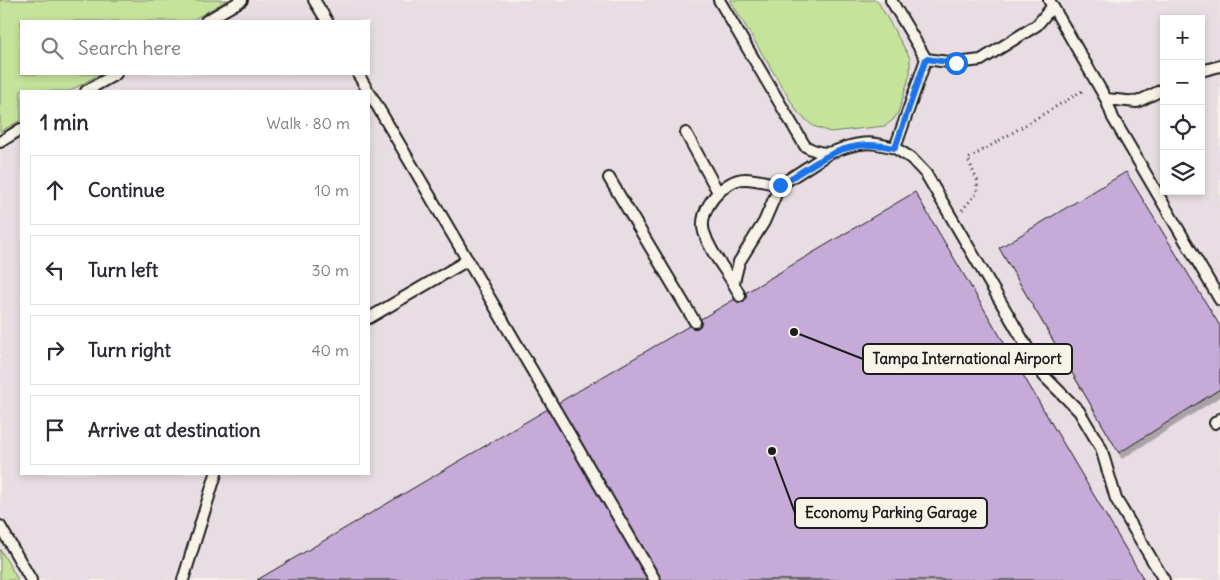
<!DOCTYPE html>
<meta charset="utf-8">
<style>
body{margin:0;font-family:Delius,sans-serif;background:#f2f2f3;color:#2b2b33}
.controls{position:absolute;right:15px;top:15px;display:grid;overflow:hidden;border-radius:0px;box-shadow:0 2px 8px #0003}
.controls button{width:45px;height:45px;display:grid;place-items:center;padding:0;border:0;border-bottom:1px solid #e1e1e2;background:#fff;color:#2b2b33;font:25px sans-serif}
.stop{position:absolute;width:15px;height:15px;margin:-11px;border:4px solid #1a73e8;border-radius:50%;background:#fff}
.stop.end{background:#1a73e8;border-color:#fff;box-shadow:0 1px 5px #0008}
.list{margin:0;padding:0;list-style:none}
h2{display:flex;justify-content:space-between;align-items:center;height:65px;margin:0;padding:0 20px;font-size:21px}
h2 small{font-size:16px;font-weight:400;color:#7c7c81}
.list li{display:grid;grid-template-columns:32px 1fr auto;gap:15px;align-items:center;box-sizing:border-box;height:70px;margin:0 10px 10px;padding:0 10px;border:1px solid #e1e1e2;border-radius:0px}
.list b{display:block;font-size:19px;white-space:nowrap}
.list em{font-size:16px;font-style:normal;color:#7c7c81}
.icon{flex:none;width:28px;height:28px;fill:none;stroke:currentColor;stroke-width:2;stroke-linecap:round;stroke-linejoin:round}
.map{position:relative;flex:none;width:1220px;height:580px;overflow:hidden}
.search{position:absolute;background:#fff;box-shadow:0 2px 8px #0003;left:20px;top:20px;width:350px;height:55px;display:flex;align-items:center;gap:12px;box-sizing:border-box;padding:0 18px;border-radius:0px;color:#7c7c81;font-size:19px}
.panel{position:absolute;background:#fff;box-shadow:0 2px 8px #0003;left:20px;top:90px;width:350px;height:385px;border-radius:0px}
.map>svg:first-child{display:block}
.built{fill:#e8dde3;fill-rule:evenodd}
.green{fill:#c5e39b;stroke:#70805c}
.building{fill:#c6aad7;stroke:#1c1c1c;filter:url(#shadow)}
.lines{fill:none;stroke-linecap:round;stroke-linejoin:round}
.lane-casing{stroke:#1c1c1c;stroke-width:14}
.path{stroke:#1c1c1c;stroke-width:3;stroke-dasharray:1 4;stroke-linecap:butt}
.lane{stroke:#f7f3e8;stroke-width:10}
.route{stroke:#1a73e8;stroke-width:6}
.leader{fill:none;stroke:#1c1c1c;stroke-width:2}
.callout-dot{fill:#1c1c1c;stroke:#f7f3e8;stroke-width:2}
.callout{fill:#f7f3e8;stroke:#1c1c1c;stroke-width:2}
.callout-label{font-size:15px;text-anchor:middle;font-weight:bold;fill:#1c1c1c}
</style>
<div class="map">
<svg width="1220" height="580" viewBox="0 0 1220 580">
<defs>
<filter id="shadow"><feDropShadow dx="3" dy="5.5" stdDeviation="0" flood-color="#0004"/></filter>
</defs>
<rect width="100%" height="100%" fill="#f7f3e8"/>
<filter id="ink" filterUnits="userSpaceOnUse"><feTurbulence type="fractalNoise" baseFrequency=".02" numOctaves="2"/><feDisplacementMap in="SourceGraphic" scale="10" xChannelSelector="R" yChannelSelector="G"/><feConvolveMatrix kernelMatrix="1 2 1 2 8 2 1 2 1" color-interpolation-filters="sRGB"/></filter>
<g filter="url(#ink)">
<!-- built -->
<path class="built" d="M0 0H1220V580H0ZM1164 19H1201V191H1164ZM21 21H369V74H21ZM21 91H369V474H21Z"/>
<!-- green -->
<path class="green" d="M0 0H227L191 21H21V74H100L70 91H21V120L0 132Z
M730 0H877L910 58V74L898 113 893 120 885 126 830 132 813 126 798 113Z
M0 549 18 580H0Z"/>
<!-- building -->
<path class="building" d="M1126 172 1220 326V389L1119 453 999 248Z
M915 192 1144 580H257L740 296Z"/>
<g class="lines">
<defs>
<path id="lane" d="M314 0 327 21
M719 0 805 146C832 161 835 147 860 144 873 142 883 145 895 148
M891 0 926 59 895 148 911 158 926 174 1044 376 1079 411 1101 448 1116 499 1164 580
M1049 0 1106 99 1113 118 1220 300
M206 21 242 0
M926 59 956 63 981 60 1037 25 1052 7
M1201 71 1220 66
M358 74 368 91
M86 91 116 74
M369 92 655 580
M1106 99 1137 102 1164 89
M686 133 718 192
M0 142 21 129
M609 178 695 322
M734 282 739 262 764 222 780 185 828 154
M740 296C730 273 711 256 704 232 697 210 724 179 745 179 756 179 769 183 780 185
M369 318 468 260
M1215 423 1220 419
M0 526 31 580
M183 580 216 474"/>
</defs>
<!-- lane casing -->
<use href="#lane" class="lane-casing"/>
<!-- path -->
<path class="path" d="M962 210 977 193V180L968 159 1084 90"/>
<!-- lane -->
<use href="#lane" class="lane"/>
</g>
</g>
<g class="lines" filter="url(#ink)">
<!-- route -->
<path class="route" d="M780 185C820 161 845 136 895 148L926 59 956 63"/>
</g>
<!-- callouts -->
<path class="leader" d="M794 332L863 359M772 451L795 513"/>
<g class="callout-dot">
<circle cx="794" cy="332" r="5"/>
<circle cx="772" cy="451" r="5"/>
</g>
<g class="callout">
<rect x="863" y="344" width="209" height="30" rx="5"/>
<rect x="795" y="498" width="192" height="30" rx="5"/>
</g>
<g class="callout-label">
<text x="967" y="364">Tampa International Airport</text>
<text x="891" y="518">Economy Parking Garage</text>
</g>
</svg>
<div class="controls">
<button>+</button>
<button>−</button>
<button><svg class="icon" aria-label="locate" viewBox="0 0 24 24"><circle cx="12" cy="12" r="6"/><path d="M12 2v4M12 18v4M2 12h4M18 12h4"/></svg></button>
<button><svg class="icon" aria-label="layers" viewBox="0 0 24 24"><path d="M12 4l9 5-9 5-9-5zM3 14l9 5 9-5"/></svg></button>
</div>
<div class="stop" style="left:956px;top:63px"></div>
<div class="stop end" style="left:780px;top:185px"></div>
<div class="search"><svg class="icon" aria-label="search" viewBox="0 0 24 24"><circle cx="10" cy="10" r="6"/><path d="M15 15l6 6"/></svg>Search here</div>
<section class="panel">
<h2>1 min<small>Walk · 80 m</small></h2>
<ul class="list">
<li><svg class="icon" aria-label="ahead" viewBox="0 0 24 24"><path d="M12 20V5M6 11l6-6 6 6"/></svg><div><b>Continue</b></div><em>10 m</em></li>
<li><svg class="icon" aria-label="left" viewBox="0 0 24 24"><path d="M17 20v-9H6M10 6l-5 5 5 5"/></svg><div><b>Turn left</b></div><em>30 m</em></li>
<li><svg class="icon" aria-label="right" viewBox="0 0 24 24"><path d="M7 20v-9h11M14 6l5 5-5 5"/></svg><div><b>Turn right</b></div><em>40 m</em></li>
<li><svg class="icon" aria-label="arrive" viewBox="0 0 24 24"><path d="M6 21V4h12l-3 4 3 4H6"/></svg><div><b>Arrive at destination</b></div></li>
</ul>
</section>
</div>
